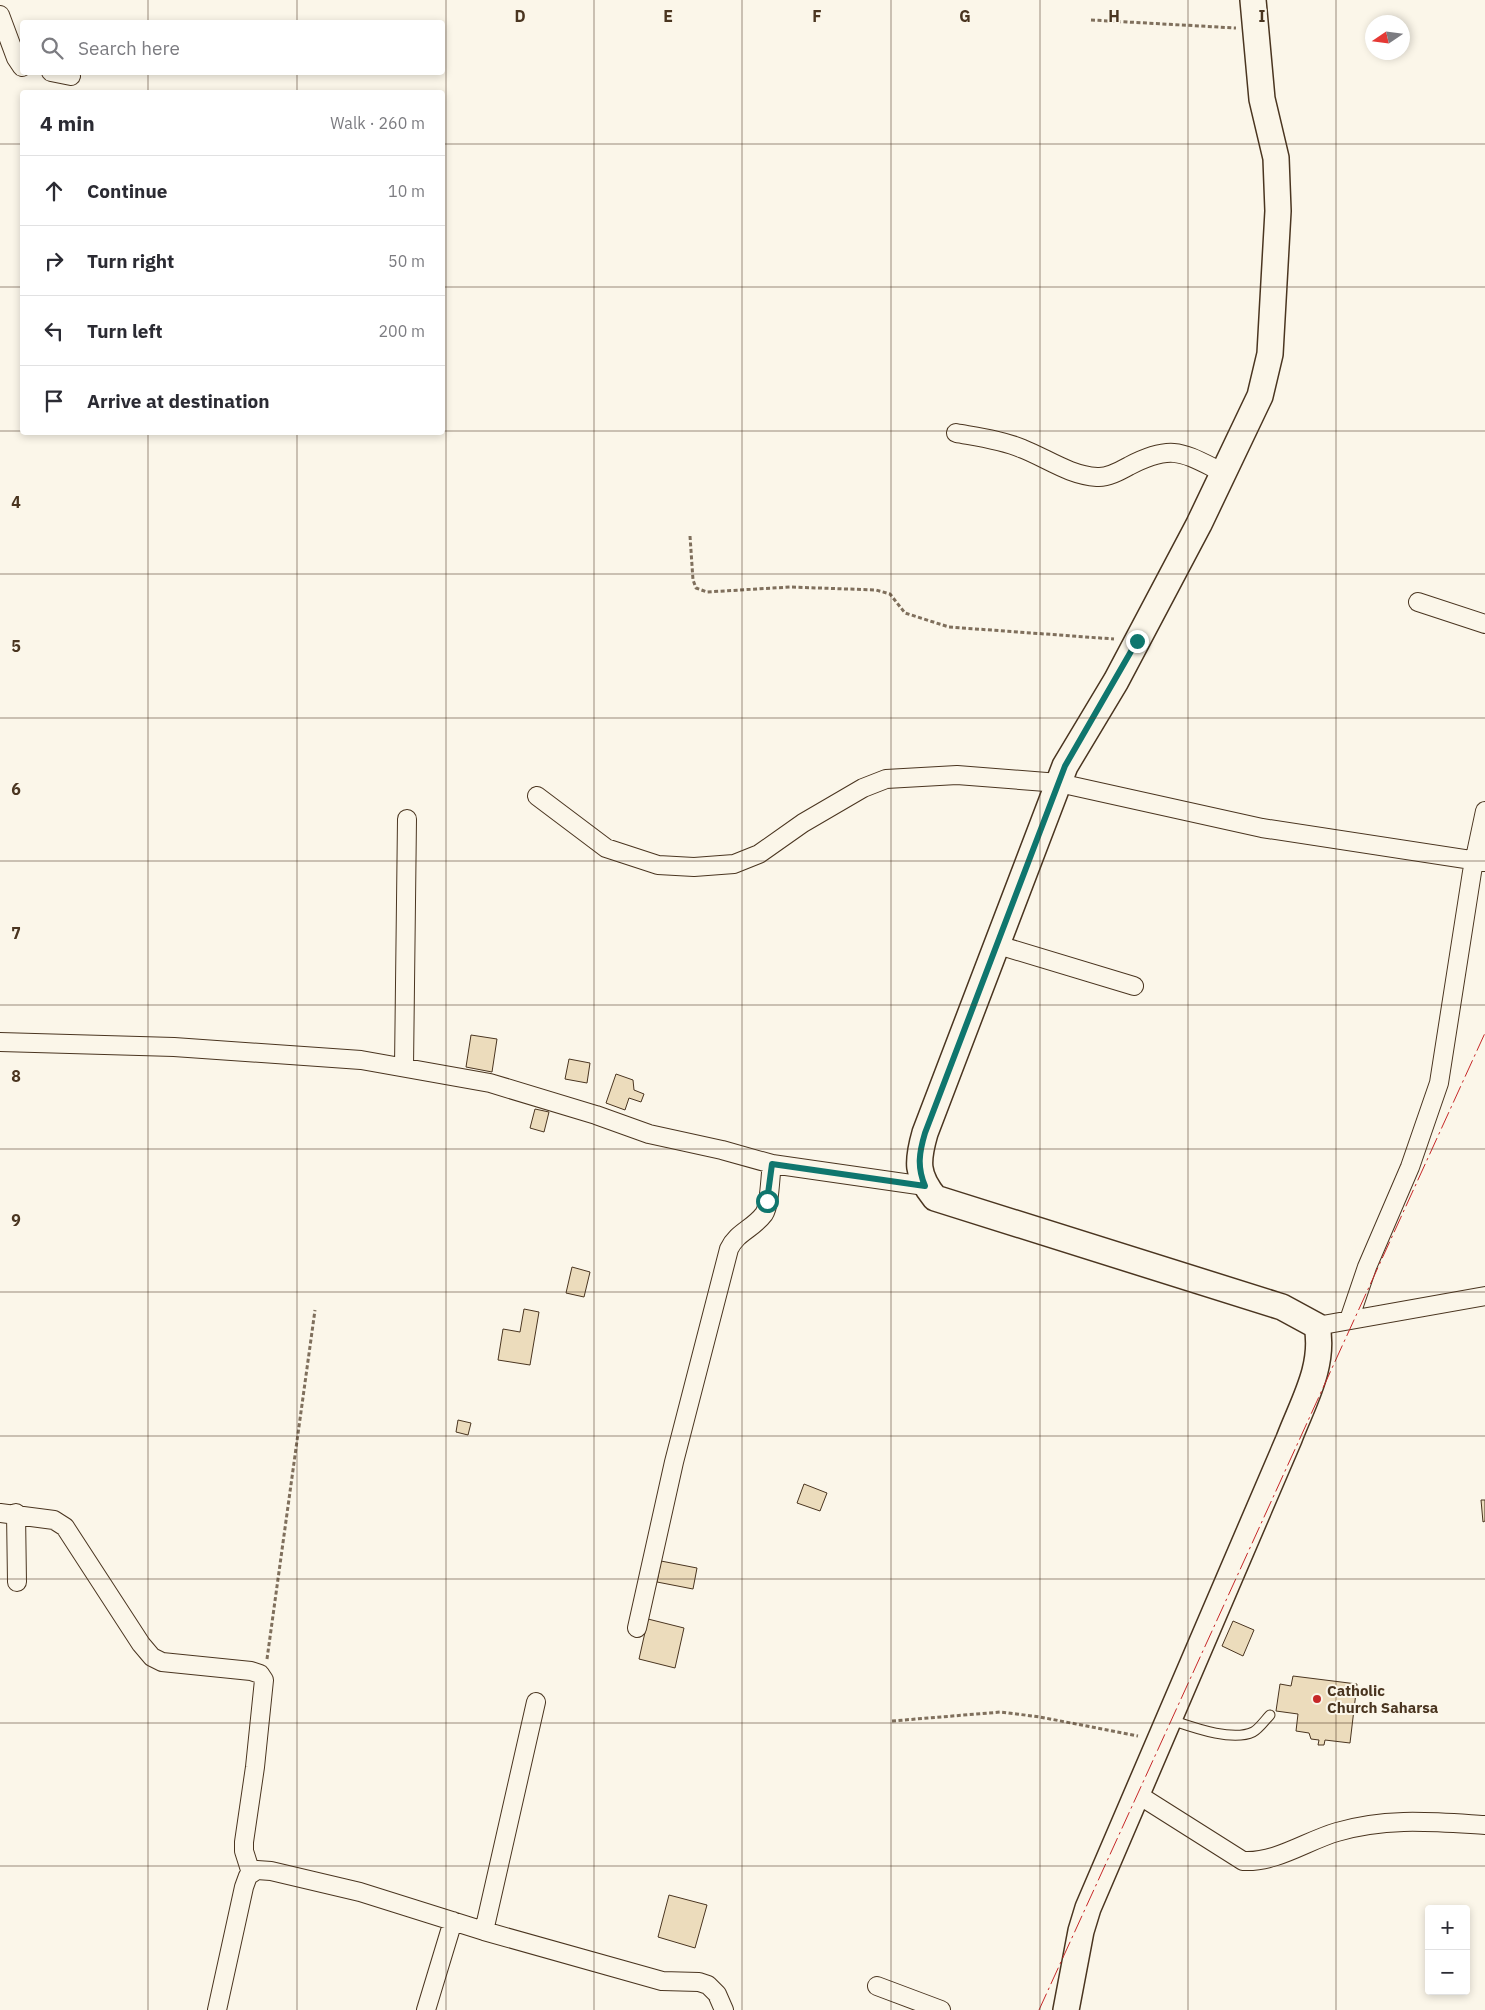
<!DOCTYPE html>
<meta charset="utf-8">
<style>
body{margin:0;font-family:"IBM Plex Sans",sans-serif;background:#f7f7f7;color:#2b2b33}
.controls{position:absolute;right:15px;bottom:15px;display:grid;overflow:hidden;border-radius:5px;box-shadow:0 2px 8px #0003}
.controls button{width:45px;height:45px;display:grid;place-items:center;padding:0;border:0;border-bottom:1px solid #e1e1e2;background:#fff;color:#2b2b33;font:25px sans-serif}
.compass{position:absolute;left:1365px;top:15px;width:45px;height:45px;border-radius:50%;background:#fff;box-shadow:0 2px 8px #0003;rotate:257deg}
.stop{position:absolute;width:15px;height:15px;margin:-11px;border:4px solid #0f766e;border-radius:50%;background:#fff}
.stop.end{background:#0f766e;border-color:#fff;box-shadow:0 1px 5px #0008}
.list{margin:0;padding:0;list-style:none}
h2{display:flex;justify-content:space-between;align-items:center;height:65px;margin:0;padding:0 20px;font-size:21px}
h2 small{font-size:16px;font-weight:400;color:#7c7c81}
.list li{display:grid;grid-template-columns:32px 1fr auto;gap:15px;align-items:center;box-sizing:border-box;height:70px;padding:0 20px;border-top:1px solid #e1e1e2}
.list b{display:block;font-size:19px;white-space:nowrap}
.list em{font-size:16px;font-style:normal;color:#7c7c81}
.icon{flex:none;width:28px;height:28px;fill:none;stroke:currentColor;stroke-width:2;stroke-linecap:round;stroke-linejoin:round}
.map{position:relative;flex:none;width:1485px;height:2010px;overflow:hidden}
.search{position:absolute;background:#fff;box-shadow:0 2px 8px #0003;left:20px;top:20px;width:425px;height:55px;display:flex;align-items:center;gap:12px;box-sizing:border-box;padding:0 18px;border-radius:5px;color:#7c7c81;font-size:19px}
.panel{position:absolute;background:#fff;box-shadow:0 2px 8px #0003;left:20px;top:90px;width:425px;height:345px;border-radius:5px}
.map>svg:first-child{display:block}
.building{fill:#ecdcbc;stroke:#4a3520}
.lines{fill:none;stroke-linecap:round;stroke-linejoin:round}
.lane-casing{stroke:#4a3520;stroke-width:11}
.street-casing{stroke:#4a3520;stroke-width:20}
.secondary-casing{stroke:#4a3520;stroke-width:28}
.path{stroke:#7f6f5c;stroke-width:3;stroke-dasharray:4 2.5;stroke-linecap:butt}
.lane{stroke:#fbf6e9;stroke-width:9}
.street{stroke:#fbf6e9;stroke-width:18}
.secondary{stroke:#fbf6e9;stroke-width:25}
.power{stroke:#c62828;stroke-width:1;stroke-dasharray:18 4 2.5 4;stroke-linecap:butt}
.route{stroke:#0f766e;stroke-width:6}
.grid{fill:none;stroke:#4a3520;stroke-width:1;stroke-opacity:0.55}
.poi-dot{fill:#c62828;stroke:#fbf6e9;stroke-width:2}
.labels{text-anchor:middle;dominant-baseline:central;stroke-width:4;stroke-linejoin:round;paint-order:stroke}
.poi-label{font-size:15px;font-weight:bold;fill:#4a3520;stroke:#fbf6e9;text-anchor:start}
.grid-label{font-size:16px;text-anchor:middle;font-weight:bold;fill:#4a3520;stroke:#fbf6e9;stroke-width:4;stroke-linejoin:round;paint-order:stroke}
</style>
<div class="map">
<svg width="1485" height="2010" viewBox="0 0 1485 2010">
<rect width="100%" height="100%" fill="#fbf6e9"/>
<!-- building -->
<path class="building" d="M471 1035 497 1039 492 1072 466 1067Z
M569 1059 590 1063 587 1083 565 1079Z
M616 1074 633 1080 634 1090 644 1094 641 1102 629 1098 625 1110 606 1103Z
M535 1109 549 1112 544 1132 530 1128Z
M572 1267 590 1272 584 1297 566 1293Z
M524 1309 539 1312 530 1365 498 1360 503 1329 520 1332Z
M458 1420 471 1423 468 1435 456 1432Z
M804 1484 827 1493 820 1511 797 1503Z
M1481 1500H1485V1521L1483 1522Z
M661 1561 697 1568 693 1589 657 1582Z
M648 1619 684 1628 675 1668 639 1659Z
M1233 1621 1254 1630 1243 1656 1222 1646Z
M1293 1676 1357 1684 1350 1743 1325 1740 1324 1745H1318L1319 1740 1311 1739 1309 1733 1296 1731 1298 1714 1276 1711 1280 1684 1291 1686Z
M669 1895 707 1905 695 1948 658 1937Z"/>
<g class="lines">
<defs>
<path id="lane" d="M1171 1720C1192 1727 1232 1742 1253 1732 1259 1729 1265 1720 1270 1715"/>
<path id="street" d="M0 15 16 58 22 67
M51 72 71 76
M956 433C978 437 1002 440 1023 449 1048 459 1069 475 1097 477 1107 478 1120 471 1129 466 1173 443 1183 453 1224 473
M1418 602 1485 624
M537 796 606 848 658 865 694 867 734 864 759 854 803 823 863 788 886 779 957 775 1059 783 1262 828 1485 862
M998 945 1134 986
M0 1042 174 1047 361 1060 490 1083 596 1115 649 1134 722 1150 772 1164 925 1186
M404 1067 407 819
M1349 1320 1367 1267 1410 1167 1439 1083 1472 872 1485 811
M1317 1326 1485 1296
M0 1513 54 1520 65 1527 141 1644 152 1657 162 1662 251 1671 260 1674 264 1680 255 1767 244 1842V1851L251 1873
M16 1513 17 1582
M637 1628 674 1462 729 1249C737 1232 753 1229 764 1214 770 1205 770 1176 772 1164
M1137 1794 1243 1861C1276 1863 1306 1841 1337 1832 1386 1817 1435 1822 1485 1825
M484 1931 536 1702
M877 1986 941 2010
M217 2010 244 1887 248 1876 257 1870 271 1871 360 1892 484 1931 662 1981 699 1982 708 1985 717 1994 724 2010
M426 2010 453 1921"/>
<path id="secondary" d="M1066 2010 1081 1931 1088 1908 1289 1439C1303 1402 1325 1366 1317 1326L1282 1307 935 1198C916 1175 917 1161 925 1133L1065 766 1116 681 1199 524 1260 396 1270 354 1278 211 1276 158 1262 99 1253 0"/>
</defs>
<!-- lane casing -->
<use href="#lane" class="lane-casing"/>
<!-- street casing -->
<use href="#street" class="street-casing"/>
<!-- secondary casing -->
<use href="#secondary" class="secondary-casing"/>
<!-- path -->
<path class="path" d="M1091 20 1236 28
M690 536 693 580 696 588 707 592 790 587 876 590 890 594 905 613 949 627 1114 639
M267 1659 315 1310
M892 1721 1001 1712 1040 1717 1138 1736"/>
<!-- lane -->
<use href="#lane" class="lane"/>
<!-- street -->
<use href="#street" class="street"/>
<!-- secondary -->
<use href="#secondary" class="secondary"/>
<!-- power -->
<path class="power" d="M1039 2010 1485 1033"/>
</g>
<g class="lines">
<!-- route -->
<path class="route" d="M767 1201 772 1164 925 1186C917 1167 919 1153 925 1133L1065 766 1137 641"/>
</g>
<!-- grid -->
<path class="grid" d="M148 0V22M297 0V22M446 0V2010M594 0V2010M742 0V2010M891 0V2010M1040 0V2010M1188 0V2010M1336 0V2010M148 72V92M297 72V92M0 144H22M442 144H1485M0 287H22M442 287H1485M0 431H22M442 431H1485M148 432V2010M297 432V2010M0 574H1485M0 718H1485M0 861H1485M0 1005H1485M0 1149H1485M0 1292H1485M0 1436H1485M0 1579H1485M0 1723H1485M0 1866H1485"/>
<!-- markers -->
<circle class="poi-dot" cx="1317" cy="1699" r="5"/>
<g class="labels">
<!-- poi labels -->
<g class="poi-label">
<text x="1327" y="1690">Catholic<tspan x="1327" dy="17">Church Saharsa</tspan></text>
</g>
</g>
<g class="grid-label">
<text x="520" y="22">D</text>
<text x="668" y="22">E</text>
<text x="817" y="22">F</text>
<text x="965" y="22">G</text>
<text x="1114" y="22">H</text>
<text x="1262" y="22">I</text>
<text x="16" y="508">4</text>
<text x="16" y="652">5</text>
<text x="16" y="795">6</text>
<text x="16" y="939">7</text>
<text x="16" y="1082">8</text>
<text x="16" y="1226">9</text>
</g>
</svg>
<div class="controls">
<button>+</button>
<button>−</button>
</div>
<svg class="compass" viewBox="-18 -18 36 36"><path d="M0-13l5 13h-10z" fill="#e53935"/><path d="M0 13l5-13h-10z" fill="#7c7c81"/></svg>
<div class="stop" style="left:767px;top:1201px"></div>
<div class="stop end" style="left:1137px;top:641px"></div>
<div class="search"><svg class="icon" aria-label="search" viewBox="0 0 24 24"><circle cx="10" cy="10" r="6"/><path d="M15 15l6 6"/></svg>Search here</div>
<section class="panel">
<h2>4 min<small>Walk · 260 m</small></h2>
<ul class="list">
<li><svg class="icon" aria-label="ahead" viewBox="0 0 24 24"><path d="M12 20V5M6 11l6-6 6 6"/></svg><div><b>Continue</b></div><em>10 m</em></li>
<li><svg class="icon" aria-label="right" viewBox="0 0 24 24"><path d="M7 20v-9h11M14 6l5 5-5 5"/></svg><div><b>Turn right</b></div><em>50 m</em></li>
<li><svg class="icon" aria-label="left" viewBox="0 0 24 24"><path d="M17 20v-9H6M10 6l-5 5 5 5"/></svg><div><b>Turn left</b></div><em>200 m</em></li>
<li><svg class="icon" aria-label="arrive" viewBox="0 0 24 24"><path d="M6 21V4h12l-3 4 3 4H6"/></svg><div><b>Arrive at destination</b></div></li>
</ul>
</section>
</div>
